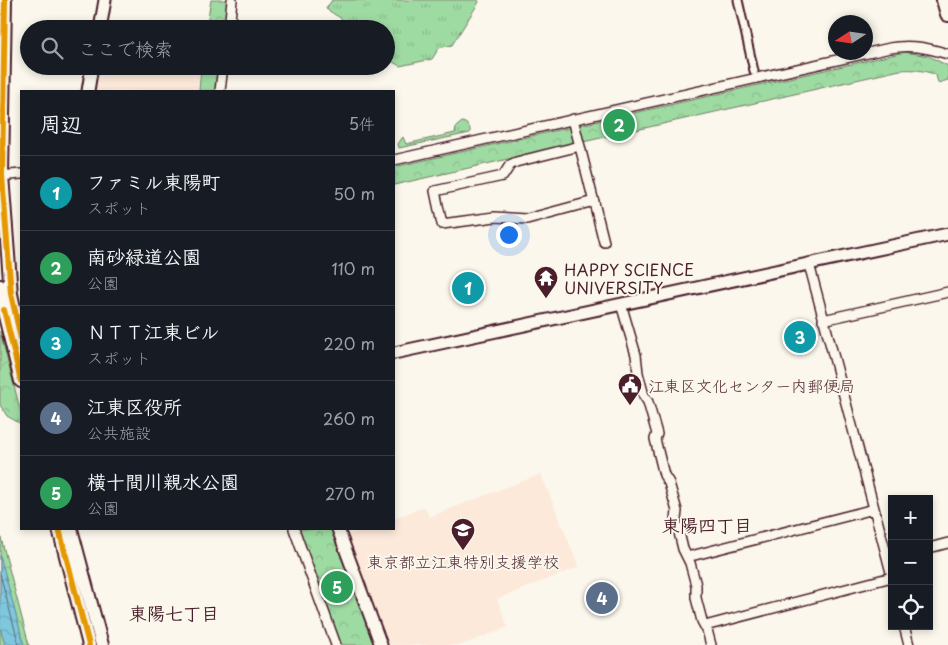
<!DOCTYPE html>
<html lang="ja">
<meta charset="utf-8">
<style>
body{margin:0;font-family:"Playpen Sans","Klee One",sans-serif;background:#242831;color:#f1f3f6}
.controls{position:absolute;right:15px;bottom:15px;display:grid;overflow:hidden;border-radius:0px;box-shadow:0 2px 8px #0003}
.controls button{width:45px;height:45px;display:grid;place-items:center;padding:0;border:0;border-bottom:1px solid #363941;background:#171b24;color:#f1f3f6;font:25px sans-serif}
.compass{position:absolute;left:828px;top:15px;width:45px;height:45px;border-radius:50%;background:#171b24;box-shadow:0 2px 8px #0003;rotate:258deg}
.you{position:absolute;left:508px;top:234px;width:18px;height:18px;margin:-12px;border:4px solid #fff;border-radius:50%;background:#1a73e8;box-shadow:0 0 0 8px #1a73e833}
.badge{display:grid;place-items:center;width:32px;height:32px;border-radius:50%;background:#b45309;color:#fff;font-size:16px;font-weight:700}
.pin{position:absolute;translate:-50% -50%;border:2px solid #fff;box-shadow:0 1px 5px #0006}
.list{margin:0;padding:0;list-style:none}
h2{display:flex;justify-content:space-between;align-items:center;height:65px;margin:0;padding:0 20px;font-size:21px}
h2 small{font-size:16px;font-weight:400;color:#9ea1a6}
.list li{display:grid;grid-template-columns:32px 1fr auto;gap:15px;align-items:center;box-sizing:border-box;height:75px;padding:0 20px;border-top:1px solid #363941}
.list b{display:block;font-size:19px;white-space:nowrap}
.list p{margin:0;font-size:16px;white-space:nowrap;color:#9ea1a6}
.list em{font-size:16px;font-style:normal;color:#9ea1a6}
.icon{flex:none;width:28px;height:28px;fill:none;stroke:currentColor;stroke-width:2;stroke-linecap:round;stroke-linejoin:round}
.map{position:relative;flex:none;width:948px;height:645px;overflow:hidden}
.search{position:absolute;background:#171b24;box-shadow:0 2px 8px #0003;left:20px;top:20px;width:375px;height:55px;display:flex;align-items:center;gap:12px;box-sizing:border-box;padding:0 18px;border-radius:28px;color:#9ea1a6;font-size:19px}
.panel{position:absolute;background:#171b24;box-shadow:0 2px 8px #0003;left:20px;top:90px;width:375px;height:440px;border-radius:0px}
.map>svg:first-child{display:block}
.built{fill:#fce9da}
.grass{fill:url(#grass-tufts);stroke:#747d66}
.park{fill:url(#park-crowns);stroke:#747d66}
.water{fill:url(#water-waves);stroke:#698496}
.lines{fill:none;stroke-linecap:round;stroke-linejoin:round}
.shore{stroke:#5f6373;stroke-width:1}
.pedestrian-casing{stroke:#4a1f2b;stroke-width:11}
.minor-casing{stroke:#4a1f2b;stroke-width:12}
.tertiary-casing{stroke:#4a1f2b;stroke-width:15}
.secondary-casing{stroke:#4a1f2b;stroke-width:16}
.primary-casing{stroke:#4a1f2b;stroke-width:18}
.pedestrian{stroke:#fbf7ec;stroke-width:7}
.minor{stroke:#fbf7ec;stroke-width:9}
.tertiary{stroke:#fbf7ec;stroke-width:11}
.secondary{stroke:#fbf7ec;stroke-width:12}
.primary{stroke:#fbf7ec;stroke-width:14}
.bus-1-casing{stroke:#fbf7ec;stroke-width:10}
.bus-1{stroke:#e69804;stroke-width:6}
.labels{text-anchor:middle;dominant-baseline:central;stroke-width:4;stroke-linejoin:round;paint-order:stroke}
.poi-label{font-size:16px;fill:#4a1f2b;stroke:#fbf7ec;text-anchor:start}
.neighbourhood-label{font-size:18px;font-weight:bold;fill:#4a1f2b;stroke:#fbf7ec}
</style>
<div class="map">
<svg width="948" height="645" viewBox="0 0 948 645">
<defs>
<pattern id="grass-tufts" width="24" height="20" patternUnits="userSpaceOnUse" patternTransform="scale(1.25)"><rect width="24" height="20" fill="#9edba2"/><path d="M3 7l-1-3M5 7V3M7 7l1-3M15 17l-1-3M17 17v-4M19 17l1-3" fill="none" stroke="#8abc8c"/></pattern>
<pattern id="park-crowns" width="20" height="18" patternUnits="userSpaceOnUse" patternTransform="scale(1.25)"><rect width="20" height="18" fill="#9edba2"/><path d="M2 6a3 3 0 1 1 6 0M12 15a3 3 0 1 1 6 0" fill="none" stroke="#8abc8c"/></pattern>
<pattern id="water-waves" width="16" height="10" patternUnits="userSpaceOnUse" patternTransform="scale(1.25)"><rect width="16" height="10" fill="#7ec8de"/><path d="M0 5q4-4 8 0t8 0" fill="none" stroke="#6eabbf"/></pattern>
</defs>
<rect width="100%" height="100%" fill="#fbf7ec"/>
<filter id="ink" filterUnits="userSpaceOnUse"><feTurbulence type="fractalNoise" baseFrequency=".02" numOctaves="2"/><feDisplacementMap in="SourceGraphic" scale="10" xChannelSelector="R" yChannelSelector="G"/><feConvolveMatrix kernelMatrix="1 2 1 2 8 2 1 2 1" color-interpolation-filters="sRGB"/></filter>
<g filter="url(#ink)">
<!-- built -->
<path class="built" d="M98 66H199L198 91H93Z
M541 474 579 567 497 599 508 627 462 645H388L346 535 365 529H394V518L425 507 429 517Z"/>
<!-- grass -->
<path class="grass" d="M332 0H478L479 2 452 45 439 48 432 59 400 66 386 58V29H344L342 19 326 9Z
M462 122C467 123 471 127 470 133L399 148 398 144 402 138 403 137 406 144 455 133 456 127Z"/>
<!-- park -->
<path class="park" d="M211 0H228L223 29H206Z
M905 52 929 56 948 66V80L938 83 936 75C924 70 913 69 900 70L394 185V167Z
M201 66H218L216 91H199Z
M0 331 21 413V424L7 416 0 405Z
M297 529H334L377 645H339Z
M0 534 29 645H0Z"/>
<!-- water -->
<path class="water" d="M0 555 24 645H5L0 628Z"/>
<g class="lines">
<!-- shore -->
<path class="shore" d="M0 574 19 645"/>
<defs>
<path id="pedestrian" d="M738 0 754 71"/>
<path id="minor" d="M229 29 232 0
M220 91 223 66
M573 119 604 242
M580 146 516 162 510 165 503 176 435 191 442 224 495 217 527 219 594 201
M394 160 890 48C911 44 928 48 948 54
M0 176 21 174
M809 264 892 576
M621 304 636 355 638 373 644 396 648 402 657 434 655 439 664 475 669 483 677 511 676 520 683 549 690 563 696 585V598L702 621 707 630 711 645
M823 320 948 292
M294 529 336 645
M929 548 948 543
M687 557 874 509
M705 626 892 577
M904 626 909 645"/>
<path id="tertiary" d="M100 29 105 0
M88 91 92 66
M394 353 948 234
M338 529 381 645"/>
<path id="secondary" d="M5 0 2 175 11 294 21 338
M0 286 3 308 21 381
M59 529 89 645
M71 529 102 645"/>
<path id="primary" d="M944 0 948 14"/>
</defs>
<!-- pedestrian casing -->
<use href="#pedestrian" class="pedestrian-casing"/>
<!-- minor casing -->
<use href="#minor" class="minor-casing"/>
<!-- tertiary casing -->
<use href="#tertiary" class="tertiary-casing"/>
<!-- secondary casing -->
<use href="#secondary" class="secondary-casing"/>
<!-- primary casing -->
<use href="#primary" class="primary-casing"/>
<!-- pedestrian -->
<use href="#pedestrian" class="pedestrian"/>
<!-- minor -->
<use href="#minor" class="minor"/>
<!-- tertiary -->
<use href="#tertiary" class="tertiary"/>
<!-- secondary -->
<use href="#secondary" class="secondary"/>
<!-- primary -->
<use href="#primary" class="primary"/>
<defs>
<path id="bus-1" d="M5 0 2 175 11 294 21 338
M4 310 21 381
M59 529 89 645"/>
</defs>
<!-- bus-1 casing -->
<use href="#bus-1" class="bus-1-casing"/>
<!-- bus-1 -->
<use href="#bus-1" class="bus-1"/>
</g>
</g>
<!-- icons -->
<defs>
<symbol id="temple-pin" viewBox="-11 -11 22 30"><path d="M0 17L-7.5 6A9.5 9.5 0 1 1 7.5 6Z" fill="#4a1f2b" stroke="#fbf7ec"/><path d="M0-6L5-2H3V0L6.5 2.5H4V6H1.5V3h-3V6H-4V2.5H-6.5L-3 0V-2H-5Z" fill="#fff"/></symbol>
<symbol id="civic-pin" viewBox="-11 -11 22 30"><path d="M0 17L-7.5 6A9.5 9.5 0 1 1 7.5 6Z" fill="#4a1f2b" stroke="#fbf7ec"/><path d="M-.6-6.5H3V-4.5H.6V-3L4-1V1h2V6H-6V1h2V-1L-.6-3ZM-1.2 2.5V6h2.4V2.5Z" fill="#fff"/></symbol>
<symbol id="school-pin" viewBox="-11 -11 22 30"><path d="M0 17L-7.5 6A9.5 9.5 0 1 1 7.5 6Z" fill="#4a1f2b" stroke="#fbf7ec"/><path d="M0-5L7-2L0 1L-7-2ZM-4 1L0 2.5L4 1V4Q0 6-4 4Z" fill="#fff"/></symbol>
</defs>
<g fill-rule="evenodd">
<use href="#temple-pin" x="532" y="264" width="28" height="38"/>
<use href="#civic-pin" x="616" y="371" width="28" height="38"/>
<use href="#school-pin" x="449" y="516" width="28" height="38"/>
</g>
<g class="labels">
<!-- poi labels -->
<g class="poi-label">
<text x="564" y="269">HAPPY SCIENCE<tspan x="564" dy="18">UNIVERSITY</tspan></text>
<text x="648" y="385">江東区文化センター内郵便局</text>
<text x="463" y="561" text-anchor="middle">東京都立江東特別支援学校</text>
</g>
<!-- neighbourhood labels -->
<g class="neighbourhood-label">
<text x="707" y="524">東陽四丁目</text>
<text x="174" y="612">東陽七丁目</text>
</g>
</g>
</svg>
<div class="controls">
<button>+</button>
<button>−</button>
<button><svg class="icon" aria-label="locate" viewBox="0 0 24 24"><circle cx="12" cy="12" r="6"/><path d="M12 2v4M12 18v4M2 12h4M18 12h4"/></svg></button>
</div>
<svg class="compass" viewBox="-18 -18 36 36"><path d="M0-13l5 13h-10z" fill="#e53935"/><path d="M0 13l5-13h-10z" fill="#9ea1a6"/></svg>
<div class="you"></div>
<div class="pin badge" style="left:468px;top:288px;background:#0f9aa8">1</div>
<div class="pin badge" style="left:619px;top:125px;background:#2e9e5b">2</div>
<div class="pin badge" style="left:800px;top:337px;background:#0f9aa8">3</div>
<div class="pin badge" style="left:602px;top:598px;background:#5c6f8a">4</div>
<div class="pin badge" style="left:337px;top:587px;background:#2e9e5b">5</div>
<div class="search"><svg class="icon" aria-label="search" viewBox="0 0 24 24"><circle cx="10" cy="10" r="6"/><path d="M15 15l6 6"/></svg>ここで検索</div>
<section class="panel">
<h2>周辺<small>5件</small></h2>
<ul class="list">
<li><span class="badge" style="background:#0f9aa8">1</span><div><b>ファミル東陽町</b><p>スポット</p></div><em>50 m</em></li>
<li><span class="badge" style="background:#2e9e5b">2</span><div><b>南砂緑道公園</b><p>公園</p></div><em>110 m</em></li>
<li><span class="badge" style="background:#0f9aa8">3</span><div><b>ＮＴＴ江東ビル</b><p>スポット</p></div><em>220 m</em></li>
<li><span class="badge" style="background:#5c6f8a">4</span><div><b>江東区役所</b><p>公共施設</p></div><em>260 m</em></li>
<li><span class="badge" style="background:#2e9e5b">5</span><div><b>横十間川親水公園</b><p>公園</p></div><em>270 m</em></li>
</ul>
</section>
</div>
